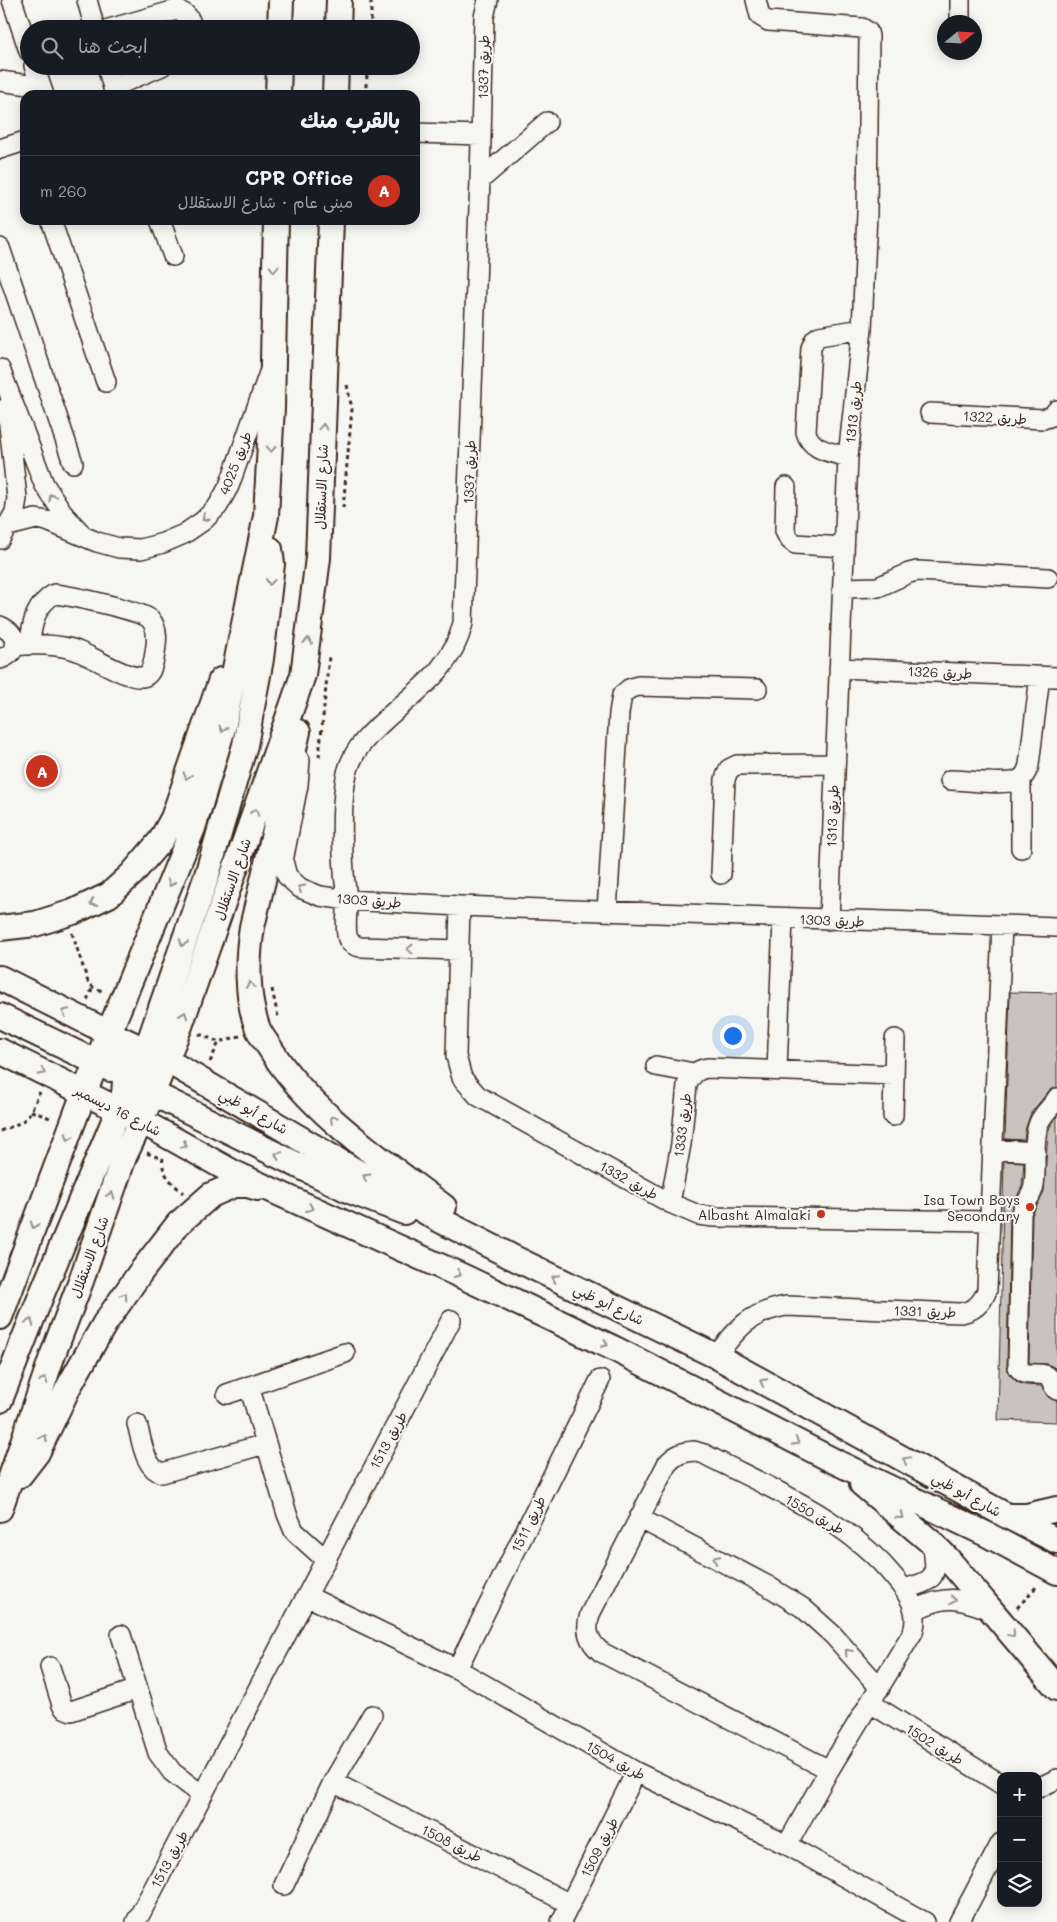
<!DOCTYPE html>
<html lang="ar">
<meta charset="utf-8">
<style>
body{margin:0;font-family:Mali,"Playpen Sans Arabic",sans-serif;background:#20242c;color:#f1f3f6;direction:rtl}
.controls{position:absolute;right:15px;bottom:15px;display:grid;overflow:hidden;border-radius:10px;box-shadow:0 2px 12px #0003}
.controls button{width:45px;height:45px;display:grid;place-items:center;padding:0;border:0;border-bottom:1px solid #363941;background:#171b24;color:#f1f3f6;font:25px sans-serif}
.compass{position:absolute;left:937px;top:15px;width:45px;height:45px;border-radius:50%;background:#171b24;box-shadow:0 2px 12px #0003;rotate:72deg}
.you{position:absolute;left:732px;top:1035px;width:18px;height:18px;margin:-12px;border:4px solid #fff;border-radius:50%;background:#1a73e8;box-shadow:0 0 0 8px #1a73e833}
.badge{display:grid;place-items:center;width:32px;height:32px;border-radius:50%;background:#c8321e;color:#fff;font-size:16px;font-weight:700}
.pin{position:absolute;translate:-50% -50%;border:2px solid #fff;box-shadow:0 1px 5px #0006}
.list{margin:0;padding:0;list-style:none}
h2{display:flex;justify-content:space-between;align-items:center;height:65px;margin:0;padding:0 20px;font-size:21px}
h2 small{font-size:16px;font-weight:400;color:#9ea1a6}
.list li{display:grid;grid-template-columns:32px 1fr auto;gap:15px;align-items:center;box-sizing:border-box;height:70px;padding:0 20px;border-top:1px solid #363941}
.list b{display:block;font-size:19px;white-space:nowrap}
.list p{margin:0;font-size:16px;white-space:nowrap;color:#9ea1a6}
.list em{font-size:16px;font-style:normal;color:#9ea1a6}
.icon{flex:none;width:28px;height:28px;fill:none;stroke:currentColor;stroke-width:2;stroke-linecap:round;stroke-linejoin:round}
.map{position:relative;flex:none;width:1057px;height:1922px;overflow:hidden;direction:ltr}
.search{position:absolute;background:#171b24;box-shadow:0 2px 12px #0003;left:20px;top:20px;width:400px;height:55px;display:flex;align-items:center;gap:12px;box-sizing:border-box;padding:0 18px;border-radius:28px;color:#9ea1a6;font-size:19px}
.panel{position:absolute;background:#171b24;box-shadow:0 2px 12px #0003;left:20px;top:90px;width:400px;height:135px;border-radius:15px;direction:rtl}
.map>svg:first-child{display:block}
.building{fill:#c8c3be;stroke:#3b2a1e}
.lines{fill:none;stroke-linecap:round;stroke-linejoin:round}
.minor-casing{stroke:#3b2a1e;stroke-width:22}
.major-casing{stroke:#3b2a1e;stroke-width:28}
.path{stroke:#3b2a1e;stroke-width:3;stroke-dasharray:4 4;stroke-linecap:butt}
.minor{stroke:#f6f6f2;stroke-width:19}
.major{stroke:#f6f6f2;stroke-width:24}
.oneway{stroke:#989088}
.poi-dot{fill:#c8321e;stroke:#f6f6f2;stroke-width:2}
.labels{text-anchor:middle;dominant-baseline:central;stroke-width:4;stroke-linejoin:round;paint-order:stroke}
.street-label{font-size:14px;fill:#3b2a1e;stroke:#f6f6f2}
.poi-label{font-size:14px;fill:#3b2a1e;stroke:#f6f6f2;text-anchor:end}
</style>
<div class="map">
<svg width="1057" height="1922" viewBox="0 0 1057 1922">
<rect width="100%" height="100%" fill="#f6f6f2"/>
<filter id="ink" filterUnits="userSpaceOnUse"><feTurbulence type="fractalNoise" baseFrequency=".02" numOctaves="2"/><feDisplacementMap in="SourceGraphic" scale="10" xChannelSelector="R" yChannelSelector="G"/><feConvolveMatrix kernelMatrix="1 2 1 2 8 2 1 2 1" color-interpolation-filters="sRGB"/></filter>
<g filter="url(#ink)">
<!-- building -->
<path class="building" d="M1010 992 1057 993V1087L1048 1092 1031 1113 1026 1127 1024 1140 1005 1139Z
M1057 1116V1369L1047 1364 1029 1363 1032 1215 1044 1191 1048 1132 1051 1125Z
M1004 1161 1024 1162 1022 1186 1010 1213 1007 1367 1009 1374 1017 1382 1025 1385 1041 1386 1048 1397 1057 1401V1422L998 1420Z"/>
<g class="lines">
<defs>
<path id="minor" d="M12 0 29 51
M87 0 95 29
M756 0 760 16 768 21 862 28 868 32 869 36 867 213 862 329 848 457 829 920
M960 22V0
M109 29 176 10C187 13 190 18 193 29
M34 66 44 95
M107 66 115 95
M0 81 29 85 41 89
M113 87 162 66
M415 133 481 135
M0 149 25 141
M480 180 547 122
M51 220 106 382
M160 220 173 256
M0 248 73 463
M0 369 44 484 65 516 80 532
M930 413 1043 419 1052 416 1057 410
M848 457C831 452 811 451 806 432L811 348 815 339 819 336 862 329
M786 487 785 531 789 539 795 544 844 547
M8 526 36 519 47 521 97 542 119 548 141 549 163 543 184 534 203 521 218 506 229 486 269 373
M0 539 15 512 17 498 7 407
M843 588 878 587 909 573 917 571 1048 578
M0 626C18 633 21 652 0 659
M14 646C34 644 53 644 72 649 90 654 125 679 142 677 151 676 152 666 154 659 156 646 160 630 150 619 142 611 68 595 54 594 34 607 33 622 29 645
M839 668 1057 677
M300 760 298 785 283 861 287 876 300 888 320 896 347 900 460 906 1057 927
M950 780C965 780 1006 786 1018 780 1024 778 1027 772 1029 765L1040 676
M1021 848V779
M721 874 725 779 729 769 737 765 834 764
M460 906 456 1056 462 1078 478 1096 670 1203 698 1215 714 1217 990 1221
M607 911 619 713 622 695 629 689 638 686 757 689
M459 950 360 947C355 946 351 944 348 939 344 928 348 912 347 901 347 891 344 881 344 871 342 843 341 812 345 784 347 768 354 752 365 740 400 699 450 679 463 623L480 180 484 17 488 0
M656 1066 694 1073
M777 1070 783 918
M1057 1098C1052 1107 1043 1113 1039 1123 1032 1140 1037 1167 1034 1185 1033 1196 1024 1203 1021 1213L1018 1367C1024 1378 1035 1372 1045 1375 1053 1377 1051 1386 1057 1390
M893 1116 895 1039
M993 1149 1036 1152
M670 1203 681 1144 687 1085C691 1075 696 1070 707 1068L894 1075
M716 1356C737 1329 750 1312 786 1306L960 1313C974 1311 982 1304 987 1290L1002 925
M249 1386 287 1514 294 1531 326 1560
M227 1394 345 1353
M137 1424C142 1440 144 1468 162 1473L265 1444
M694 1451 704 1454C771 1489 846 1518 894 1577 908 1593 920 1610 913 1632L829 1770 601 1652C588 1641 585 1630 590 1614L667 1464C675 1455 682 1452 694 1451Z
M639 1518 768 1586 803 1608 833 1635 880 1688
M904 1589C937 1580 938 1577 932 1543
M307 1596 457 1669 636 1772 787 1845 925 1922
M915 1610C947 1594 958 1598 991 1610
M121 1635 158 1753 172 1772 202 1795
M50 1667 62 1705 64 1708 71 1711 138 1689
M457 1669 600 1380
M870 1703 1001 1784
M333 1782 570 1904
M1038 1788 1057 1779
M787 1845 829 1770
M284 1885 333 1782 372 1715
M136 1922 451 1320
M561 1922 636 1772
M959 1922 1001 1843"/>
<path id="major" d="M280 29 281 0
M338 29 339 0
M278 95 279 66
M335 95 336 66
M298 732 252 927C247 958 246 998 258 1029 261 1036 266 1042 270 1048 308 1111 386 1163 444 1207
M0 928 35 924 73 912 109 895 132 874 161 840 173 818 221 680
M0 978 109 1033 166 1060 436 1218 510 1256 716 1356 1007 1516 1057 1541
M0 1016 110 1069
M0 1051 141 1121 234 1173 464 1277 615 1349 836 1462 988 1535 1057 1572
M138 1090 152 1093 350 1191 404 1212
M139 1112V1090L146 1051 207 875 245 745 261 659 272 564 270 549
M0 1317 84 1093 193 828 223 728 266 516 272 407 276 220
M0 1400 41 1296 123 1099C128 1074 123 1054 109 1033
M20 1475 37 1453 69 1386 105 1323 140 1273 178 1224 211 1195 234 1185H248L258 1188
M862 1484 932 1543 947 1558 1057 1688
M0 1509 53 1354 81 1281 124 1157 141 1121 180 1026 303 675 318 558 331 220
M1007 1516H1027L1057 1509"/>
</defs>
<!-- minor casing -->
<use href="#minor" class="minor-casing"/>
<!-- major casing -->
<use href="#major" class="major-casing"/>
<!-- path -->
<path class="path" d="M371 29V0
M365 95 368 66
M343 508 352 409 347 385
M319 757 329 656
M72 933 88 982 93 987 104 992
M272 989 278 1017
M87 1000 93 987
M199 1034 219 1042 240 1036
M210 1062 219 1042
M31 1111 53 1119
M0 1131C29 1120 27 1120 40 1092
M147 1153 162 1159
M163 1158C160 1174 173 1183 183 1193
M1017 1608 1038 1585"/>
<!-- minor -->
<use href="#minor" class="minor"/>
<!-- major -->
<use href="#major" class="major"/>
</g>
<!-- one-way arrows -->
<defs><path id="oneway-chevron" d="M-2-3.5L2.5 0L-2 3.5" fill="none" stroke-width="1.6" stroke-linecap="round" stroke-linejoin="round" transform="scale(1.25)"/></defs>
<g class="oneway">
<use href="#oneway-chevron" transform="translate(274 269) rotate(91)"/>
<use href="#oneway-chevron" transform="translate(323 427) rotate(-88)"/>
<use href="#oneway-chevron" transform="translate(271 449) rotate(93)"/>
<use href="#oneway-chevron" transform="translate(52 497) rotate(-120)"/>
<use href="#oneway-chevron" transform="translate(205 518) rotate(137)"/>
<use href="#oneway-chevron" transform="translate(270 582) rotate(97)"/>
<use href="#oneway-chevron" transform="translate(308 641) rotate(-83)"/>
<use href="#oneway-chevron" transform="translate(223 729) rotate(104)"/>
<use href="#oneway-chevron" transform="translate(187 776) rotate(108)"/>
<use href="#oneway-chevron" transform="translate(255 812) rotate(-71)"/>
<use href="#oneway-chevron" transform="translate(171 883) rotate(112)"/>
<use href="#oneway-chevron" transform="translate(301 888) rotate(-149)"/>
<use href="#oneway-chevron" transform="translate(93 903) rotate(153)"/>
<use href="#oneway-chevron" transform="translate(183 943) rotate(110)"/>
<use href="#oneway-chevron" transform="translate(410 949) rotate(-179)"/>
<use href="#oneway-chevron" transform="translate(250 985) rotate(-96)"/>
<use href="#oneway-chevron" transform="translate(65 1012) rotate(-154)"/>
<use href="#oneway-chevron" transform="translate(184 1015) rotate(-70)"/>
<use href="#oneway-chevron" transform="translate(42 1072) rotate(26)"/>
<use href="#oneway-chevron" transform="translate(333 1119) rotate(-137)"/>
<use href="#oneway-chevron" transform="translate(69 1137) rotate(111)"/>
<use href="#oneway-chevron" transform="translate(184 1145) rotate(29)"/>
<use href="#oneway-chevron" transform="translate(278 1155) rotate(-154)"/>
<use href="#oneway-chevron" transform="translate(366 1177) rotate(-150)"/>
<use href="#oneway-chevron" transform="translate(111 1195) rotate(-71)"/>
<use href="#oneway-chevron" transform="translate(310 1208) rotate(24)"/>
<use href="#oneway-chevron" transform="translate(34 1225) rotate(110)"/>
<use href="#oneway-chevron" transform="translate(458 1274) rotate(25)"/>
<use href="#oneway-chevron" transform="translate(555 1278) rotate(-154)"/>
<use href="#oneway-chevron" transform="translate(124 1296) rotate(-56)"/>
<use href="#oneway-chevron" transform="translate(30 1322) rotate(-68)"/>
<use href="#oneway-chevron" transform="translate(605 1344) rotate(26)"/>
<use href="#oneway-chevron" transform="translate(44 1380) rotate(-72)"/>
<use href="#oneway-chevron" transform="translate(763 1382) rotate(-152)"/>
<use href="#oneway-chevron" transform="translate(44 1438) rotate(-65)"/>
<use href="#oneway-chevron" transform="translate(796 1442) rotate(27)"/>
<use href="#oneway-chevron" transform="translate(906 1460) rotate(-151)"/>
<use href="#oneway-chevron" transform="translate(900 1516) rotate(40)"/>
<use href="#oneway-chevron" transform="translate(716 1559) rotate(-152)"/>
<use href="#oneway-chevron" transform="translate(953 1600) rotate(5)"/>
<use href="#oneway-chevron" transform="translate(1012 1634) rotate(50)"/>
<use href="#oneway-chevron" transform="translate(848 1652) rotate(-132)"/>
</g>
</g>
<!-- markers -->
<g class="poi-dot">
<circle cx="1030" cy="1207" r="5"/>
<circle cx="821" cy="1214" r="5"/>
</g>
<g class="labels">
<!-- street labels -->
<g class="street-label">
<text transform="translate(483 67) rotate(-89)">طريق 1337</text>
<text transform="translate(853 412) rotate(-84)">طريق 1313</text>
<text transform="translate(995 417) rotate(3)">طريق 1322</text>
<text transform="translate(235 463) rotate(-69)">طريق 4025</text>
<text transform="translate(469 472) rotate(-88)">طريق 1337</text>
<text transform="translate(321 487) rotate(-88)">شارع الاستقلال</text>
<text transform="translate(940 672) rotate(2)">طريق 1326</text>
<text transform="translate(832 816) rotate(-88)">طريق 1313</text>
<text transform="translate(232 879) rotate(-71)">شارع الاستقلال</text>
<text transform="translate(369 900) rotate(4)">طريق 1303</text>
<text transform="translate(832 920) rotate(2)">طريق 1303</text>
<text transform="translate(118 1110) rotate(27)">شارع 16 ديسمبر</text>
<text transform="translate(254 1111) rotate(30)">شارع أبو ظبي</text>
<text transform="translate(682 1125) rotate(-83)">طريق 1333</text>
<text transform="translate(629 1180) rotate(29)">طريق 1332</text>
<text transform="translate(89 1257) rotate(-70)">شارع الاستقلال</text>
<text transform="translate(609 1304) rotate(26)">شارع أبو ظبي</text>
<text transform="translate(925 1311) rotate(2)">طريق 1331</text>
<text transform="translate(388 1440) rotate(-62)">طريق 1513</text>
<text transform="translate(967 1494) rotate(29)">شارع أبو ظبي</text>
<text transform="translate(815 1514) rotate(30)">طريق 1550</text>
<text transform="translate(528 1524) rotate(-64)">طريق 1511</text>
<text transform="translate(935 1744) rotate(32)">طريق 1502</text>
<text transform="translate(616 1760) rotate(29)">طريق 1504</text>
<text transform="translate(452 1843) rotate(27)">طريق 1508</text>
<text transform="translate(599 1847) rotate(-63)">طريق 1509</text>
<text transform="translate(169 1859) rotate(-62)">طريق 1513</text>
</g>
<!-- poi labels -->
<g class="poi-label">
<text x="1020" y="1199">Isa Town Boys<tspan x="1020" dy="16">Secondary</tspan></text>
<text x="811" y="1214">Albasht Almalaki</text>
</g>
</g>
</svg>
<div class="controls">
<button>+</button>
<button>−</button>
<button><svg class="icon" aria-label="layers" viewBox="0 0 24 24"><path d="M12 4l9 5-9 5-9-5zM3 14l9 5 9-5"/></svg></button>
</div>
<svg class="compass" viewBox="-18 -18 36 36"><path d="M0-13l5 13h-10z" fill="#e53935"/><path d="M0 13l5-13h-10z" fill="#9ea1a6"/></svg>
<div class="you"></div>
<div class="pin badge" style="left:42px;top:771px">A</div>
<div class="search"><svg class="icon" aria-label="search" viewBox="0 0 24 24"><circle cx="10" cy="10" r="6"/><path d="M15 15l6 6"/></svg>ابحث هنا</div>
<section class="panel">
<h2>بالقرب منك<small></small></h2>
<ul class="list">
<li><span class="badge">A</span><div><b>CPR Office</b><p>مبنى عام · شارع الاستقلال</p></div><em>260 m</em></li>
</ul>
</section>
</div>
